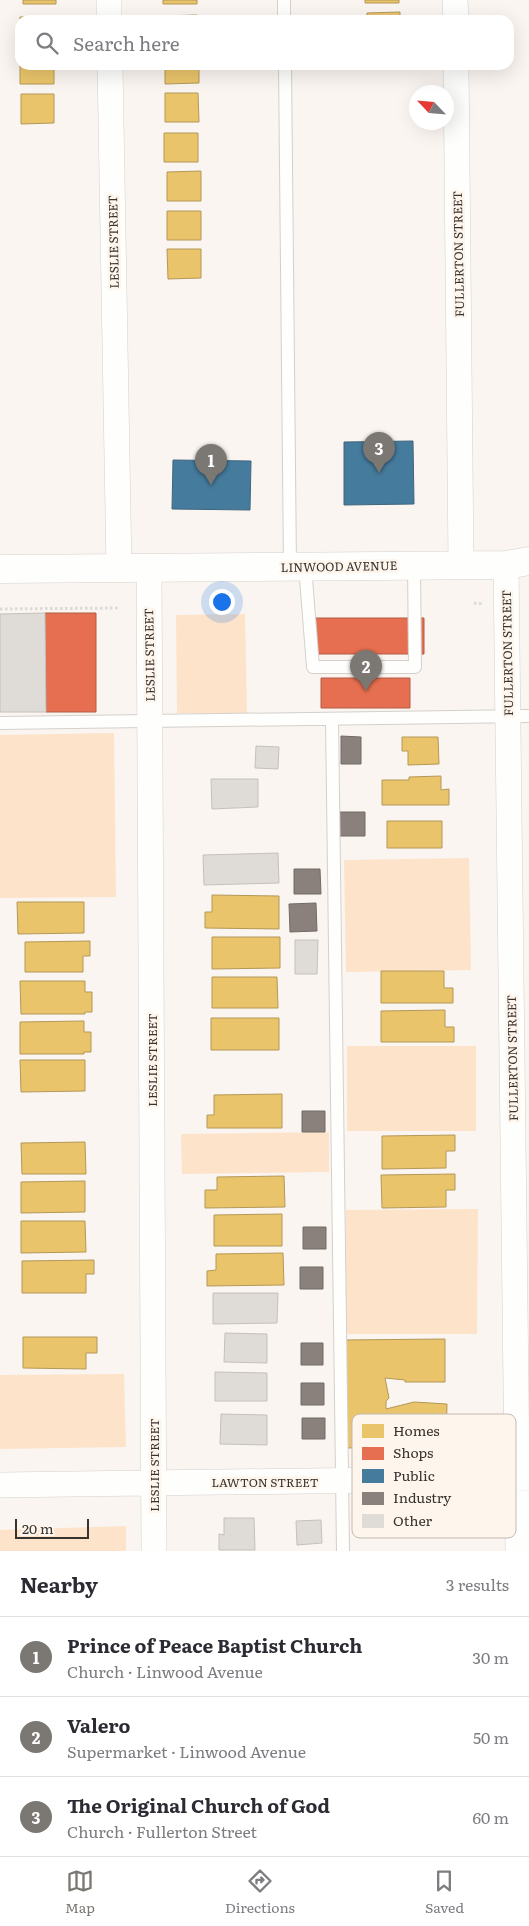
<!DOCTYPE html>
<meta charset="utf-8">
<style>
body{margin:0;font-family:Literata,serif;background:#f7f7f7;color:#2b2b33}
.compass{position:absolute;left:409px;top:85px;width:45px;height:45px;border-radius:50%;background:#fff;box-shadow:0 5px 20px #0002;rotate:296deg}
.scale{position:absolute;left:15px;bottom:12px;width:74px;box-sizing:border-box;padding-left:5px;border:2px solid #37332f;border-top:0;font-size:14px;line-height:18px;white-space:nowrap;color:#37332f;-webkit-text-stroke:4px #fef5ec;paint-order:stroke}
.you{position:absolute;left:221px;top:601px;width:18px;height:18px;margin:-12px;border:4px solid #fff;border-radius:50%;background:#1a73e8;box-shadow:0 0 0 8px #1a73e833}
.badge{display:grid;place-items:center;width:32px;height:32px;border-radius:50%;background:#7b7773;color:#fff;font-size:16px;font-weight:700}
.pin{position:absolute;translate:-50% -41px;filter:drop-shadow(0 1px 2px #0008)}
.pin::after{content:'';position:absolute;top:26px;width:18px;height:15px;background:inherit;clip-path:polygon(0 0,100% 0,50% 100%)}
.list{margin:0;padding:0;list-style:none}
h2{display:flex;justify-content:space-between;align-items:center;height:65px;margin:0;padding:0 20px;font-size:21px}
h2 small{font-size:16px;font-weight:400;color:#7c7c81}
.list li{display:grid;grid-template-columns:32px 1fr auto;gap:15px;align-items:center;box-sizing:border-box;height:80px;padding:0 20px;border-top:1px solid #e1e1e2}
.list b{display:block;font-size:19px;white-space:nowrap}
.list p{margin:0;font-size:16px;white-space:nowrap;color:#7c7c81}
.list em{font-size:16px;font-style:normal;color:#7c7c81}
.icon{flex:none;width:28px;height:28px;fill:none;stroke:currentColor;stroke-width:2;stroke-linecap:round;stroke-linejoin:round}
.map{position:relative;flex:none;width:529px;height:1551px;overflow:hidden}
.search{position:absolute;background:#fff;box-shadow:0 5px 20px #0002;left:15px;right:15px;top:15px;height:55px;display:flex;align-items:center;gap:12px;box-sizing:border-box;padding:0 18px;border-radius:15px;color:#7c7c81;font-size:19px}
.sheet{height:305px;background:#fff}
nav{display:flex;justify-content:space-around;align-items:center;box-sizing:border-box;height:70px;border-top:1px solid #e1e1e2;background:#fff;font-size:14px;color:#7c7c81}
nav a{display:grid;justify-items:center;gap:2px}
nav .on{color:#7b7773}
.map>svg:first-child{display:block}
.green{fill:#fde3ca}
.homes{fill:#e9c46a;stroke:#b49858}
.shops{fill:#e76f51;stroke:#b25d47}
.public{fill:#457b9d;stroke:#41657c}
.industry{fill:#8a817c;stroke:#716a65}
.building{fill:#dfdbd6;stroke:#c4c0bc}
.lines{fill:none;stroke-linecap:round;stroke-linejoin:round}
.service-casing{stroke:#d4d0cb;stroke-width:14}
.minor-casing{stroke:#d4d0cb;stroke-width:26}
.tertiary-casing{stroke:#d4d0cb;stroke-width:29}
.path{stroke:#dbdad8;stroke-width:3;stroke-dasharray:2.5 2.5;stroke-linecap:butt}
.service{stroke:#fefefd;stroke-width:12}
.minor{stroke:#fefefd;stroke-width:25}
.tertiary{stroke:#fefefd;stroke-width:28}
.labels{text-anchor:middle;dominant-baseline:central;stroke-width:5;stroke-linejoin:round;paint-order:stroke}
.street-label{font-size:12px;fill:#37332f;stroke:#fef5ec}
.key{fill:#fef5ec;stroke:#c2bbb3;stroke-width:1}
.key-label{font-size:14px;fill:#37332f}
</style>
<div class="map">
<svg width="529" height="1551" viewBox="0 0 529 1551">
<rect width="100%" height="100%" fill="#faf5f0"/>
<!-- green -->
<path class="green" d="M245 614 247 713H177L176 615Z
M114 733 116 897 0 898V735Z
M469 858 471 970 346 972 344 860Z
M347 1046H476V1131H347Z
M329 1132V1172L182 1174 181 1134Z
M478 1209 477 1334H346V1210Z
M124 1374 126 1447 0 1449V1375Z
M126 1526V1551H0V1530Z"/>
<!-- homes -->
<path class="homes" d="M23 0H56V4H23Z
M163 0H197V4H163Z
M365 0H399V3H365Z
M400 12V20H367V13Z
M197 15V20H164V16Z
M54 16V20H20V17Z
M20 65H54V84H20Z
M165 65H199V83L165 84Z
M165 93H198L199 122H165Z
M21 94H54V123L21 124Z
M164 133H198V162H164Z
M201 171V201H167V172Z
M167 211H201V240H167Z
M167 249H201V278L168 279Z
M402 737H438L439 764 408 765V751H402Z
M441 776V790L449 789V805H382V780H409V777Z
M387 821H442V848H387Z
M212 895 279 896V929L205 928V912H212Z
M17 902H84V933L18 934Z
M212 937H280V968L212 969Z
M90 941V956H83V972H25V942Z
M381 971H444V988H453V1003H381Z
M212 977H277L278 1008H212Z
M20 981H85V992H92V1012H85V1014H21Z
M445 1010V1027H454V1042H381V1011Z
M211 1018H279V1050H211Z
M84 1021V1032H91V1052H84V1054H20V1022Z
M20 1060H85V1091L21 1092Z
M282 1094V1128H207V1115H214V1095Z
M455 1135V1151H446V1168L382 1169V1136Z
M85 1142 86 1174H22L21 1143Z
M455 1174V1190H446V1207L382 1208 381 1175Z
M284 1176 285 1207 205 1208V1190H217V1177Z
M85 1181V1212L21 1213V1182Z
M282 1214V1246H214V1215Z
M21 1221H85L86 1252 21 1253Z
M283 1253 284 1285 207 1286V1271L216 1270V1254Z
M94 1260V1274H86V1293H22V1261Z
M23 1337H97V1353H86V1369L23 1368Z
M445 1339V1382H405V1380L385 1378 389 1398 386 1401V1409L414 1402 447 1404 446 1447 343 1448 342 1340Z"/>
<!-- shops -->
<path class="shops" d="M45 613H96V712H46Z
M307 618H424V654H307Z
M321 678H410V708H321Z"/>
<!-- public -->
<path class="public" d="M413 441 414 504 344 505V442Z
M173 460 251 461 250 510 172 509Z"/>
<!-- industry -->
<path class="industry" d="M341 736 361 737V764H341Z
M339 812H365V836H339Z
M294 869H320L321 894H294Z
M316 903 317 931 290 932 289 904Z
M302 1111H325V1132H302Z
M303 1227H326V1249H303Z
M300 1267H323V1289H300Z
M301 1343H323V1365H301Z
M301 1383H324V1405H301Z
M302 1418H325V1439H302Z"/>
<!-- building -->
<path class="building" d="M45 613 46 712H0V614Z
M256 746 279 747 278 769 255 768Z
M211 779H258V807L212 809Z
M278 853 279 883 204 885 203 855Z
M295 940H318L317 974H295Z
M213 1293H278L277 1323 213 1324Z
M225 1333 267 1334V1363L224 1362Z
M215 1372 267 1373V1401H215Z
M221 1414 267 1415V1445L220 1444Z
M224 1518H254L255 1550H219V1534L224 1535Z
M321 1520 322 1543 297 1545 296 1521Z"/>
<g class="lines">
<defs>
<path id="service" d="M284 0V20
M285 65 290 567
M305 566 313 667H415L414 564
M332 719 343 1551
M0 723 529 716"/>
<path id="minor" d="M109 0V20
M455 0 456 20
M110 65 119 569
M456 65 461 563
M506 565 518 1551
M149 569 154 1551
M0 1485 529 1478"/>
<path id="tertiary" d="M0 569 506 565 529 561"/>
</defs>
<!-- service casing -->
<use href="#service" class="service-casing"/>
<!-- minor casing -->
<use href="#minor" class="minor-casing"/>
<!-- tertiary casing -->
<use href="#tertiary" class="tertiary-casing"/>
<!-- path -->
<path class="path" d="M474 603 483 604
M0 609 119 608"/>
<!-- service -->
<use href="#service" class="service"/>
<!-- minor -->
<use href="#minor" class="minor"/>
<!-- tertiary -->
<use href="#tertiary" class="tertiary"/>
</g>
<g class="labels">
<!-- street labels -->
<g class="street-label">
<text transform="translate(113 242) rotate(-91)">LESLIE STREET</text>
<text transform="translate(458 254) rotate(-91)">FULLERTON STREET</text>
<text transform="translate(339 566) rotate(-1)">LINWOOD AVENUE</text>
<text transform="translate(507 653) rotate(-91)">FULLERTON STREET</text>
<text transform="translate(149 655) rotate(-91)">LESLIE STREET</text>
<text transform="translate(512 1058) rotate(-91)">FULLERTON STREET</text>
<text transform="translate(152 1060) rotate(-90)">LESLIE STREET</text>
<text transform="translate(154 1465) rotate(-90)">LESLIE STREET</text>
<text x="265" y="1482">LAWTON STREET</text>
</g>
</g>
<!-- legend -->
<rect x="352" y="1414" width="164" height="124" rx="8" class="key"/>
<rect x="362" y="1424" width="22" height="14" fill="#e9c46a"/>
<rect x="362" y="1447" width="22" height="13" fill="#e76f51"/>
<rect x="362" y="1469" width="22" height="14" fill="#457b9d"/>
<rect x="362" y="1492" width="22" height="13" fill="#8a817c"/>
<rect x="362" y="1514" width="22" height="14" fill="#dfdbd6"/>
<g class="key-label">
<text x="393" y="1436">Homes</text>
<text x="393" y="1458">Shops</text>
<text x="393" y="1481">Public</text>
<text x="393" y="1503">Industry</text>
<text x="393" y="1526">Other</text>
</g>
</svg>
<svg class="compass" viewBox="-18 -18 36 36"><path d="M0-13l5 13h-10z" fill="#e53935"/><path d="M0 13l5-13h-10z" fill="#7c7c81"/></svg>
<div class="scale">20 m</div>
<div class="you"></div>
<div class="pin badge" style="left:211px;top:485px">1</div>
<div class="pin badge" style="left:366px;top:691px">2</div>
<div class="pin badge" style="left:379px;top:473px">3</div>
<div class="search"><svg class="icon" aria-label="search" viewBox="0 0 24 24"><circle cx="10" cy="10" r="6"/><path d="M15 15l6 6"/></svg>Search here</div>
</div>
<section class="sheet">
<h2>Nearby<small>3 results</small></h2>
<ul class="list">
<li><span class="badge">1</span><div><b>Prince of Peace Baptist Church</b><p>Church · Linwood Avenue</p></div><em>30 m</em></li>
<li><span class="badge">2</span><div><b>Valero</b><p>Supermarket · Linwood Avenue</p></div><em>50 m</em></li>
<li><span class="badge">3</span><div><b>The Original Church of God</b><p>Church · Fullerton Street</p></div><em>60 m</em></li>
</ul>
</section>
<nav>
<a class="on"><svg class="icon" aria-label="map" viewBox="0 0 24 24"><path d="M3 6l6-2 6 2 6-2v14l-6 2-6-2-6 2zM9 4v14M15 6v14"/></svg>Map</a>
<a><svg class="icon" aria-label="directions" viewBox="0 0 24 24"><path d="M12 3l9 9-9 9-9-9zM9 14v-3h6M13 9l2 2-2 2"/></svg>Directions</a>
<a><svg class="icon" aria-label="saved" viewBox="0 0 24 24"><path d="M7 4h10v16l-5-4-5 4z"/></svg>Saved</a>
</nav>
